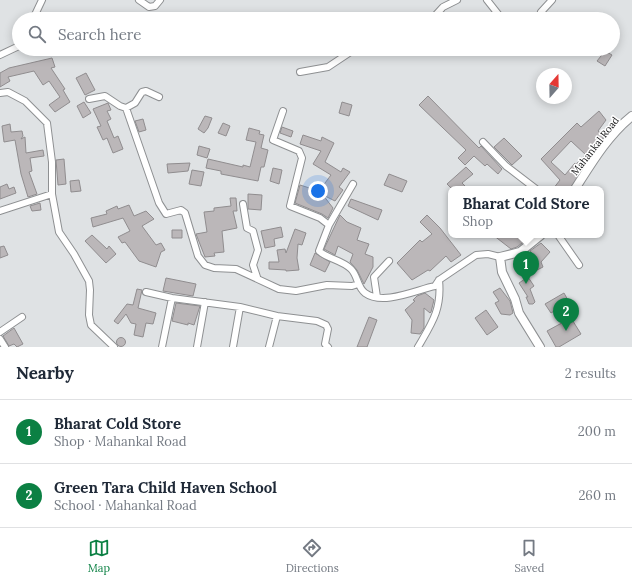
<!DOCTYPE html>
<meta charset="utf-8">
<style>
body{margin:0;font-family:Lora,serif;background:#f6f6f7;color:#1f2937}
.compass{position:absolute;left:536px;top:68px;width:36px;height:36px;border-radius:50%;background:#fff;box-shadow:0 2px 10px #0003;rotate:20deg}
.you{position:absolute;left:318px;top:191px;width:14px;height:14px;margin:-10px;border:3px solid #fff;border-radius:50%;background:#1a73e8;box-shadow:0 0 0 6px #1a73e833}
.badge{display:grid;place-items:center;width:26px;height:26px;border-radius:50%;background:#0b8043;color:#fff;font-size:13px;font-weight:700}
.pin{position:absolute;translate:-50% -33px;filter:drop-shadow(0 1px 2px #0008)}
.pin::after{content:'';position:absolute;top:21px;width:14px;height:12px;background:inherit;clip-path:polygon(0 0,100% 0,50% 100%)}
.popup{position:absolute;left:448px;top:186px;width:156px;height:52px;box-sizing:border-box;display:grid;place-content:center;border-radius:8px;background:#fff;filter:drop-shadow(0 1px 3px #0005);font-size:13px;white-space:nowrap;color:#747a83}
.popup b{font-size:15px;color:#1f2937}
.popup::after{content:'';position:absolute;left:50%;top:100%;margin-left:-8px;border:8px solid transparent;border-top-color:#fff}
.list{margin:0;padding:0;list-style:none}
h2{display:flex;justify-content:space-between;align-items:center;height:52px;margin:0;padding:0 16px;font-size:17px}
h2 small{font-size:13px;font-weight:400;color:#747a83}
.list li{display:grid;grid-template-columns:26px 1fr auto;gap:12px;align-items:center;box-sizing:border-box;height:64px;padding:0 16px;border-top:1px solid #e0e1e3}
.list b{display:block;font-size:15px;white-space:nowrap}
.list p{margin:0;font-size:13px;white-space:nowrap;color:#747a83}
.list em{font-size:13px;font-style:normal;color:#747a83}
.icon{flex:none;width:22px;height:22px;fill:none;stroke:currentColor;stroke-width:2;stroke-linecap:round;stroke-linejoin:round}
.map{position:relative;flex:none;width:632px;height:347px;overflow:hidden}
.search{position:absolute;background:#fff;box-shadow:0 2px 10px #0003;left:12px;right:12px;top:12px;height:44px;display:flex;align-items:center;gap:10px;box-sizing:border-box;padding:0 14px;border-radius:22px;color:#747a83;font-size:15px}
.sheet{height:180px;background:#fff}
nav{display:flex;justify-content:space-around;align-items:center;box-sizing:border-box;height:56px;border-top:1px solid #e0e1e3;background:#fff;font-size:11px;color:#747a83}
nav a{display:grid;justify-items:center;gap:2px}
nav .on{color:#0b8043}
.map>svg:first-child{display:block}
.building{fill:#bbb7b9;stroke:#908d8f;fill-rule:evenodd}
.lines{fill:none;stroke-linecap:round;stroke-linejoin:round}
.street-casing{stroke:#8e9092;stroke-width:8}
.secondary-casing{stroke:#8e9092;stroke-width:10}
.street{stroke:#fff;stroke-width:6}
.secondary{stroke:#fff;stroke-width:8}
.labels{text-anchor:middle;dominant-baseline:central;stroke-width:3;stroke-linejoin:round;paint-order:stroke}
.street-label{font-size:10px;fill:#121213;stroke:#fff}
</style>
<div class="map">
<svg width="632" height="347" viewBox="0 0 632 347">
<rect width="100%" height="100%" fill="#dfe2e4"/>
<!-- building -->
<path class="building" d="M605 51 612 55 605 66 597 61Z
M52 58 55 67 51 68 65 89 63 90 70 102 55 112 49 105 60 97 49 81 43 85 34 71 8 77 10 81 0 87V73L9 68Z
M86 73 95 90 85 95 76 78Z
M428 96 479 148 481 146 502 169 498 174 487 164 485 166 474 156 465 165 458 158 466 150 419 105Z
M84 102 91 113 83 118 77 106Z
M342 102 352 105 349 116 339 113Z
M108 103 111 110 107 111 111 119 107 121 114 138 118 136 123 149 113 153 107 138 103 140 97 127 101 126 93 109Z
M599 111 606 120 598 131 604 136 570 189H553L560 180 541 159 577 123 581 127ZM571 141 586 155 576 164 575 163 565 175 551 162Z
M205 116 212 118 208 128 204 133 198 129Z
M143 119 146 130 139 132 135 121Z
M223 123 230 126 226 136 218 133Z
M10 124 11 132 22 131 23 136 21 139 25 137 26 153 43 150 44 156 30 158 32 171 29 172 37 194 28 197 21 174 15 140 4 142 2 126Z
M282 127 293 131 291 137 280 133Z
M249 128 260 131 259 134 264 135 261 148 268 150 264 167H261L258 181 221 174V171L206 168 208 159 243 167V165L250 167 256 142 246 140Z
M303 135 321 141 322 137 334 143 325 162 341 172 343 168 350 172 339 187 343 190 335 201 323 195 333 208 328 218 322 214 295 203 300 185 319 191 331 175 313 164 321 151 300 144Z
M504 138 522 156 512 165 494 147Z
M199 146 210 149 207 158 197 155Z
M64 159 66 184 58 185 56 160Z
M190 163 188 171 168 173 167 164Z
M466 167 473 174 462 183 468 189H452L447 184Z
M273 168 282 170 279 184 270 181Z
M192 170 204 172 201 186 189 184Z
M389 174 407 181 402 192 384 185Z
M79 180 81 191 71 192 70 181Z
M7 184 9 189 14 187 16 193 0 199V187Z
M248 194 262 195 261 210 248 209Z
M230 198H236L237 211H233L237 228 222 231 224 252 214 253 215 256 205 257 196 234 207 232 204 212 214 211V208L231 206Z
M351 199 382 210 378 220 348 206Z
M40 203 41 210 32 211 30 206Z
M129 205 134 216 146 211 154 219 142 226 156 245 161 243 165 250 161 252 156 267 139 261 125 242 122 243 118 237 130 231 123 218 93 227 91 218 107 214 106 211 117 206 118 209Z
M340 215 347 222 361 228 357 240 369 244 365 254 373 257V267L364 284 357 270 350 262 353 254 338 246 335 255 324 249Z
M427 215 440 228 461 255 451 262 446 256 430 271 428 270 412 280 397 263 420 240 422 242 432 234 420 222Z
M281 227 283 237 274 239 275 246 265 248 261 231Z
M295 229 306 233 302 245 298 244 297 258 299 270 286 271V270L269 269V262H279L277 250 285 249 286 253Z
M172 230H182V238H172Z
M92 235 107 249 109 246 116 254 106 263 85 241Z
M493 235H532L517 247 511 249Z
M541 243 550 252 541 262 543 267 523 277 516 262 533 254 530 251Z
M4 246 8 255 0 258V247Z
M315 253 330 262 325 272 310 265Z
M528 277 534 286 530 289 535 302 533 304H529L526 297H528L519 283Z
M166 278 196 284 193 296 163 291Z
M500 288 510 301 513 313 510 315 501 314 495 303 499 301 493 292Z
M137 289 142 290 138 308 156 313 153 324 146 323 143 337 134 335 136 324 131 323 126 314 118 324 114 321 127 304 133 305Z
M425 293 434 300 431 312 430 313 424 308V328L420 334 411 333 412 320 405 310 415 301 413 300 417 296Z
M564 293 569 302 551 313 545 304Z
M176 303 200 306 194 325 188 323V325L172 321Z
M486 310 498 327 487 335 475 318Z
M369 317 377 320 367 347H357Z
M571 318 581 334 559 347H556L547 331Z
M14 328 23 344 17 347 14 344 9 346 3 336Z
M116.5 342a4.5 4.5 0 1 1 9 0a4.5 4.5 0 1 1-9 0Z"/>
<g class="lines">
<defs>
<path id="street" d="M139 0 149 7 155 6 160 0
M487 0 502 19
M541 12 552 0
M33 19 42 0
M432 19 443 7 457 0
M0 55 19 46
M300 72 328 67 352 51 359 49
M0 93 8 92 25 101 47 123 52 162V194L59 232 74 254 89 281 90 290 89 315 91 325 114 347
M159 97 146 91 142 92 135 103 126 108 159 203 166 214 181 210 185 213 198 256 205 265 214 268 236 269 279 289 296 291 327 285 352 286 358 284
M89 99 105 96 120 106 126 108
M283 111 273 140 299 151 302 158 290 206 320 218 329 225 319 251C328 259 342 260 351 269 358 276 357 287 365 293 383 306 416 290 435 286L439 280 476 255 488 254 500 257
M483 142 506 166 536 189
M243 204 247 228 253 231 258 250 253 265 257 277
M0 211 52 194
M329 225 353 184
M558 235 579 265
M146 292 172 298 240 307 277 316 317 321 326 325 328 329 325 344 328 347
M377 297 374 277 389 261
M0 332 22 317
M0 339 5 347
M162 347 172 298
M197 347 205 302
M233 347 240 307
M269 347 277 316
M418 347C432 323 442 309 439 280"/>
<path id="secondary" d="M575 189C591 164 608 135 632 116
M540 347 519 313 515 299 502 272 500 257 520 252 541 235"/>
</defs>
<!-- street casing -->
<use href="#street" class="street-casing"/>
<!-- secondary casing -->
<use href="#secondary" class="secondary-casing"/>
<!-- street -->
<use href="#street" class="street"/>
<!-- secondary -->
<use href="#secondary" class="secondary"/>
</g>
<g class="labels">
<!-- street labels -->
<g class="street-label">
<text transform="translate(595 146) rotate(-52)">Mahankal Road</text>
</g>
</g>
</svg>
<svg class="compass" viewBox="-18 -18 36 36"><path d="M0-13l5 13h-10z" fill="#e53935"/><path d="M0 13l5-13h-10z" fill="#747a83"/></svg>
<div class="you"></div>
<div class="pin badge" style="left:526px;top:284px">1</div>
<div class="popup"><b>Bharat Cold Store</b>Shop</div>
<div class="pin badge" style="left:566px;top:331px">2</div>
<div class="search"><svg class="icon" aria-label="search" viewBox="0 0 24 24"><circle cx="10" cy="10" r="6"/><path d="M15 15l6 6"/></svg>Search here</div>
</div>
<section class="sheet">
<h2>Nearby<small>2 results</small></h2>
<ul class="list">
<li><span class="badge">1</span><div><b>Bharat Cold Store</b><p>Shop · Mahankal Road</p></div><em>200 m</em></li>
<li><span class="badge">2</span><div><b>Green Tara Child Haven School</b><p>School · Mahankal Road</p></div><em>260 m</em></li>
</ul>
</section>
<nav>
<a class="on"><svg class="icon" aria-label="map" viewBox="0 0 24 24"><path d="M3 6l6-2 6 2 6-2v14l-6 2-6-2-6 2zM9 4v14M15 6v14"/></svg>Map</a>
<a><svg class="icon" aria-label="directions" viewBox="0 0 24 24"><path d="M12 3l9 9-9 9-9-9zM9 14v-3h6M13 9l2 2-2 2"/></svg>Directions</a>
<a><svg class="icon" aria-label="saved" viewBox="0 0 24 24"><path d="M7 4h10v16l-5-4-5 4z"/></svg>Saved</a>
</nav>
